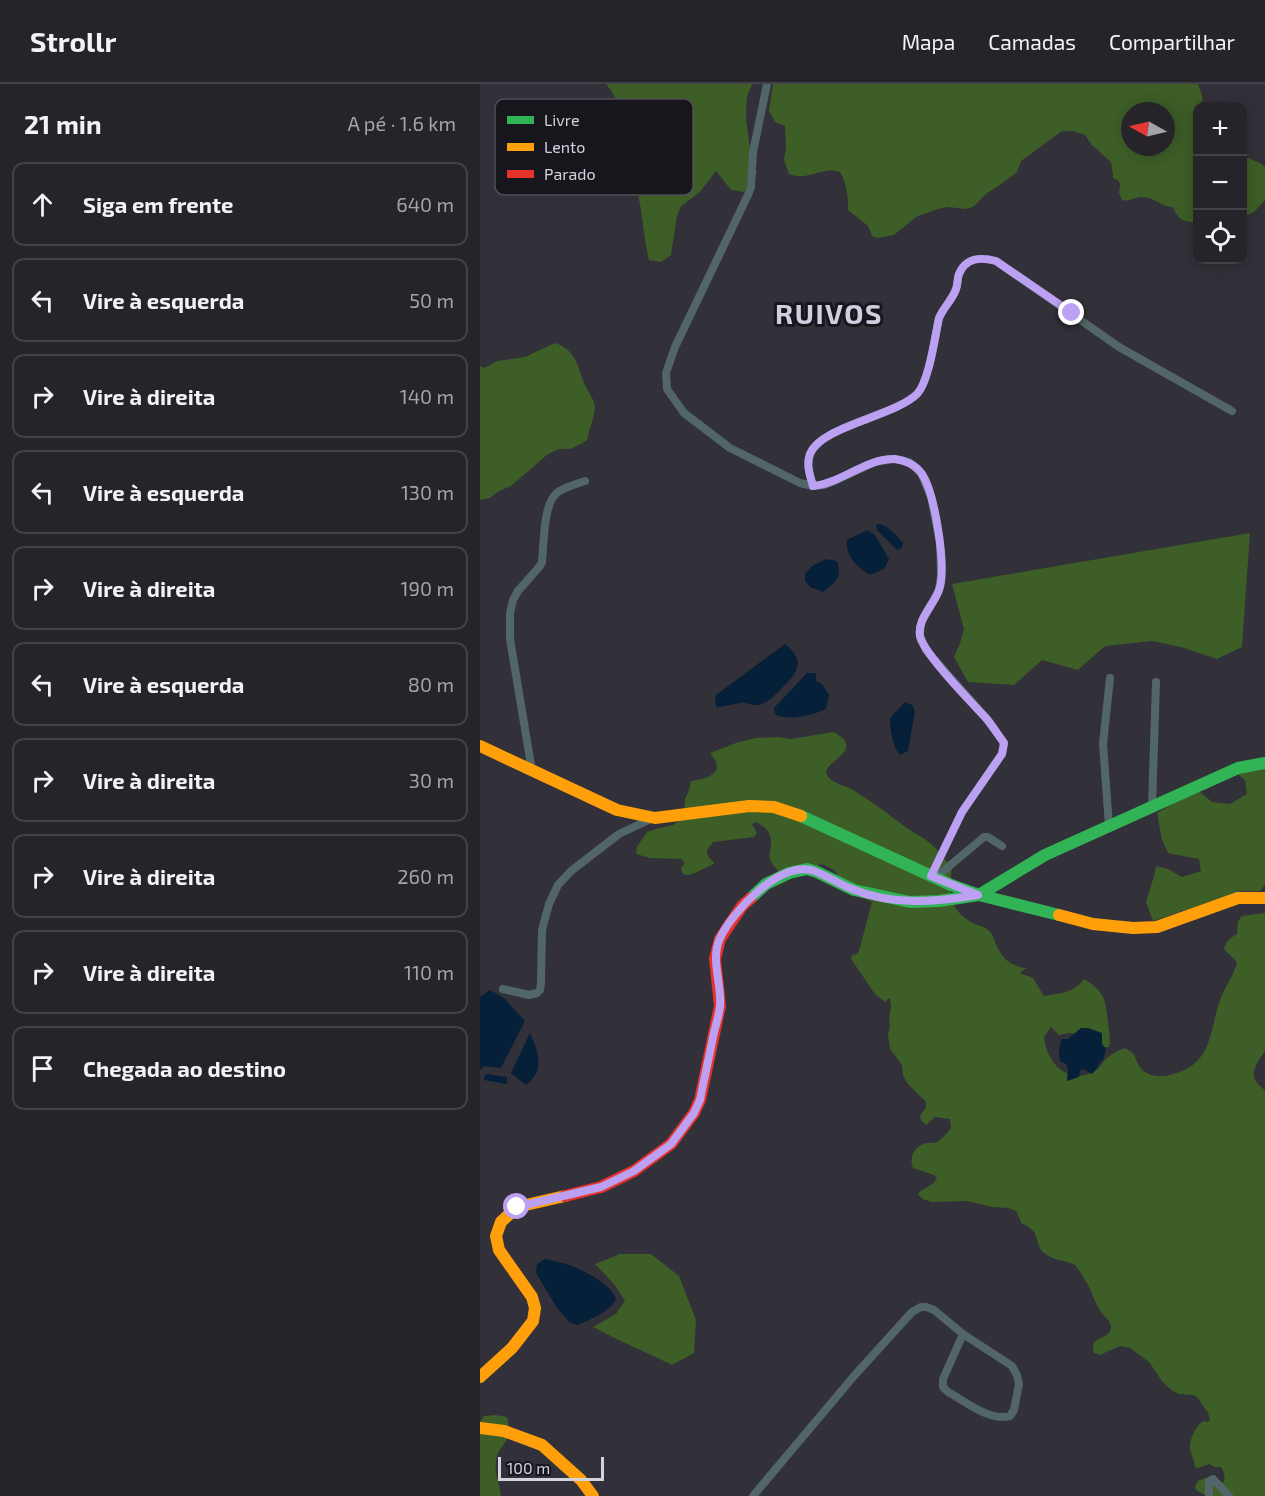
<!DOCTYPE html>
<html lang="pt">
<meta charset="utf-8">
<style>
body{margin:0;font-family:"Exo 2",sans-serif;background:#323036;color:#f1f3f6}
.controls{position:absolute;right:18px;top:18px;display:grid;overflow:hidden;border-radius:12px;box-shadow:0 3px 15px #0003}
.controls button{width:54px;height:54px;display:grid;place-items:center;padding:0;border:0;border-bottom:2px solid #424147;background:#26242a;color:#f1f3f6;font:30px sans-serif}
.compass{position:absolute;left:641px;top:18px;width:54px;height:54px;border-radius:50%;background:#26242a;box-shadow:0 3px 15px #0003;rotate:278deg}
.scale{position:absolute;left:18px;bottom:15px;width:106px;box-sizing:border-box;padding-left:6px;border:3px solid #d4d2db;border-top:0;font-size:16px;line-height:21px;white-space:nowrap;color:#d4d2db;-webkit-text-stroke:4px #18161d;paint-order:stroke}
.stop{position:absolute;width:18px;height:18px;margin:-14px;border:4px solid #bca0f2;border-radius:50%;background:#fff}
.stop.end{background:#bca0f2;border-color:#fff;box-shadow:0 2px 6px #0008}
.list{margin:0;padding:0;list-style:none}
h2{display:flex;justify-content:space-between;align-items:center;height:78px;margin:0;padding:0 24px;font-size:26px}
h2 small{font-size:20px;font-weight:400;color:#a4a4a8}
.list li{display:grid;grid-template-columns:39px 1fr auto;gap:18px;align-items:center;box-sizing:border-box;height:84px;margin:0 12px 12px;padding:0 12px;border:2px solid #424147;border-radius:12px}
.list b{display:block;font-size:22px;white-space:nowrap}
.list em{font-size:20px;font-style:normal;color:#a4a4a8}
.icon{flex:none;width:33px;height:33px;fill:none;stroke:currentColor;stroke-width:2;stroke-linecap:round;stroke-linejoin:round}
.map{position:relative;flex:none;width:785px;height:1412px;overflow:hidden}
header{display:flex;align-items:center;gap:36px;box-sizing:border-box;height:84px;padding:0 30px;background:#26242a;border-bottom:2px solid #424147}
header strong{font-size:28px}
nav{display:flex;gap:33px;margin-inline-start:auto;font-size:21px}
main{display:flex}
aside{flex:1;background:#26242a}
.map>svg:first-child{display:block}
.forest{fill:#3d5e27;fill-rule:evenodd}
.water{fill:#052038}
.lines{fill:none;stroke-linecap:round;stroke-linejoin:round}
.street{stroke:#526669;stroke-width:8}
.fast{stroke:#30b455;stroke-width:12}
.slow{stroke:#ff9f0a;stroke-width:12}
.jam{stroke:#e5322d;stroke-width:12}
.route{stroke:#bca0f2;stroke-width:8}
.labels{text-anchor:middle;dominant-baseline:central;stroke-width:6;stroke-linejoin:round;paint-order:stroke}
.district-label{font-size:28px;font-weight:bold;letter-spacing:1.5px;fill:#d3cde0;stroke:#18161d}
.key{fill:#18161d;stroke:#504e56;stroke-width:1.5}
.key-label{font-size:16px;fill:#d4d2db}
</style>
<header>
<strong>Strollr</strong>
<nav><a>Mapa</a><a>Camadas</a><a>Compartilhar</a></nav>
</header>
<main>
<aside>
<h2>21 min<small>A pé · 1.6 km</small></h2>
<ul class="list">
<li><svg class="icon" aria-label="ahead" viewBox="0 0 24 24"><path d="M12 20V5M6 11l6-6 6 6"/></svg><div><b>Siga em frente</b></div><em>640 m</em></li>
<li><svg class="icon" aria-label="left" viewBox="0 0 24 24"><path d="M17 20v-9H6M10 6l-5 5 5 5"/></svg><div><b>Vire à esquerda</b></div><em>50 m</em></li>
<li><svg class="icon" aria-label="right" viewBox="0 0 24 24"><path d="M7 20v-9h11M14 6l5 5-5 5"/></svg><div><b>Vire à direita</b></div><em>140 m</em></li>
<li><svg class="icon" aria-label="left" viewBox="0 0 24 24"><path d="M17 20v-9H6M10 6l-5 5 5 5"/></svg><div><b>Vire à esquerda</b></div><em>130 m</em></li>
<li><svg class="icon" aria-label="right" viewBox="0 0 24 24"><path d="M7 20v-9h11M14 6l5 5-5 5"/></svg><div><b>Vire à direita</b></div><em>190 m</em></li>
<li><svg class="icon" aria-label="left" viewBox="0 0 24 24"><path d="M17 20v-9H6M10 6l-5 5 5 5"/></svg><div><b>Vire à esquerda</b></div><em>80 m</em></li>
<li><svg class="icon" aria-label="right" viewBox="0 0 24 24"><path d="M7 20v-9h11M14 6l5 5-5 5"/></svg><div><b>Vire à direita</b></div><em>30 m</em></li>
<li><svg class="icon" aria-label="right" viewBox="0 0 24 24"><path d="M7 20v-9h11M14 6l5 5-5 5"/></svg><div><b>Vire à direita</b></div><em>260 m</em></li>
<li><svg class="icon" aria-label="right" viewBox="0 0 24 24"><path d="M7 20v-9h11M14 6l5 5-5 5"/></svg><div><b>Vire à direita</b></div><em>110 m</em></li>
<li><svg class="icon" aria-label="arrive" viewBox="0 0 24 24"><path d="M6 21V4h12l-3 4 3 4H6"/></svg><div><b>Chegada ao destino</b></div></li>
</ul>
</aside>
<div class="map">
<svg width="785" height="1412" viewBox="0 0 785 1412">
<rect width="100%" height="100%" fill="#323038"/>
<!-- forest -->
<path class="forest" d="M126 0H272L267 13 266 25V36L272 79 277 88 274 95 264 108 251 106 236 87 220 108 201 122 197 132 191 171 181 178 169 176C163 152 163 127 156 103 154 94 144 88 141 80 139 72 142 63 143 56 145 37 139 15 126 0Z
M293 0H718L723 14 719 22H718L717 139C703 137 699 137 693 123 682 123 673 112 660 113 653 114 649 118 642 116L639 109 640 100 638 96 633 94V90L631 78 612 61 605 51 593 47H582L541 77 537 88 520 101 507 109 493 123 485 125 468 123 458 125 436 133 414 151 397 154 392 152 388 142 368 126C368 113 367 100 360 88 342 82 328 98 309 90L304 76 306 64 305 42 295 38 289 27ZM650 27H686V63H650Z
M763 72 780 79 785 83V116L774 128 763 133Z
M75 259C98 267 97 284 106 303 109 309 115 317 115 324 114 335 109 346 107 356L101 360 90 365H79L68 370 31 402 19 407 10 414 0 416V282L4 284 17 277 45 273Z
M770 449 762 563 737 575 701 563 672 557 625 562 598 586 562 576 534 601 488 598 474 573 480 559 484 545 472 500Z
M354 648C357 650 363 654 365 657 373 672 341 680 347 691 351 699 364 701 371 705 389 715 407 729 424 742 432 748 443 753 451 760 459 766 465 776 472 784 469 808 468 824 491 838 498 842 506 842 511 849 512 850 515 856 515 858 521 873 529 882 546 884L540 889 553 894 564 912C581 909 592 910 604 895 626 909 625 915 628 939 629 948 631 954 629 963L618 964C603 952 598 946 579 951L571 943 564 953C566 976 585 1000 611 989 618 986 621 981 625 976 631 970 637 967 645 964L654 970C658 983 664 992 680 992 688 992 694 990 702 987 732 976 731 941 740 916 745 902 754 892 757 878L744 865C746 857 750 854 757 850L758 837 762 832 785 829V967C776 981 765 993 785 1006V1412H726L716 1406 715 1403 718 1397 725 1394 743 1399C746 1394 744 1388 741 1383H735L729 1380 718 1384 715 1383C715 1377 713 1375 711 1369 707 1359 715 1343 723 1337L728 1338 730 1335 728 1329 717 1313 713 1311 699 1310 691 1306 682 1297 669 1278 650 1264 640 1262 620 1271 614 1269C608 1251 629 1257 631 1244 632 1238 624 1232 621 1228 615 1220 613 1210 608 1201 604 1194 600 1187 595 1181 586 1176 573 1177 564 1169 553 1159 562 1147 542 1140L536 1127 528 1124 512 1123 487 1117 451 1118 443 1115 438 1111 439 1108 454 1099 457 1094 454 1091 433 1084C429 1075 433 1064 443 1060 447 1058 452 1060 457 1058 463 1054 466 1050 471 1044L470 1035 455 1033 446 1041 441 1036 440 1032 446 1023V1018L427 999 423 991 422 981 410 965 408 950 410 943 409 934 411 923 410 915 409 914 405 918 395 910 371 875 372 871 377 870 379 867 392 818 373 810 354 786 342 780 305 794C300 789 292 782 290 775 288 770 291 766 291 761 291 748 287 744 276 738L272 740 277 749 274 753 233 758C226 767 224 770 234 778V780L210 791H205L202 788 201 784 205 779 201 775 170 774 156 770 157 763 167 748 176 745 193 741 201 735 204 729 205 715 209 706 211 697C221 696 241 692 236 678 234 674 232 672 230 669L256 659 276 654 299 653 310 655Z
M785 683V801L780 807H761L673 837 666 818 674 792 676 782 688 785 702 793 721 787 719 775 688 769 682 756 677 729 708 711 719 707 732 718 750 720 767 710 765 696 756 689Z
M140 1170H171L199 1192 216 1236 214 1269 192 1281C166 1268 139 1257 113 1243L136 1230 145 1217 134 1200 115 1180Z
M15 1331 27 1333C28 1338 29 1343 29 1348 27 1361 17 1364 16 1378 14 1390 20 1400 21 1412H0V1338L4 1332Z"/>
<!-- water -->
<path class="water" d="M400 440C410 443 417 452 423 459L422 464 417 466 397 446 396 441Z
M387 446 395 451 409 475 404 485 390 491C377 483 365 472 367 456Z
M346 475 357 477C362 495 356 498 343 508L330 503 325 497V490L332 482Z
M305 560C327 578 317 589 301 605 295 611 287 620 278 621 272 622 266 618 260 619 252 620 245 623 237 623L235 619 236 611Z
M327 589H336V597L342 600 349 611 346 625C334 631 306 638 295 630L294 624Z
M425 618 432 621 435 627 428 667 420 671C412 660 410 647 410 634Z
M10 906 24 914 45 937 21 984 4 982 0 986V913Z
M601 944H608L622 949V960L626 965 623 976 620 978 617 984 612 990 603 985 600 987 599 993 587 997 588 984 586 980 580 977C578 969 579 964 582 955H588Z
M50 949C58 968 66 986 46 1001L31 989Z
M8 990 27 993V1000L4 996 5 991Z
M65 1175C72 1177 81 1178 89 1181 103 1186 131 1200 136 1215 128 1229 111 1235 97 1241L89 1238 77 1224 56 1189 57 1180Z"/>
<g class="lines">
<!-- street -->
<path class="street" d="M287 0 273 68 271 103 268 111 195 263 186 289 187 305 204 329 250 364 320 399 333 402 344 401 357 396 395 378 414 375 429 378 441 389 451 413 460 459 461 491 459 506 441 539 440 552 446 566 508 636 524 659 522 670 482 728 451 792
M333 402C330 392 326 380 330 370 341 342 415 332 437 310 449 298 455 252 459 234 463 224 473 215 476 205 478 200 477 195 479 190 486 173 501 173 516 177L639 263 752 327
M52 687 30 555V529L33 516 38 507 60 482 62 478C64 460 63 418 78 408 85 403 96 400 105 397
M672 723 676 598
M629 742 623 660 630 594
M455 794 504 753H508L522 762
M23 905 49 911 57 909 60 906 61 899 62 846 69 820 78 801 91 787 139 750 173 734
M273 1412 374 1292 432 1228 441 1223H446L454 1226 483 1250 532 1282 537 1291 539 1300 534 1326 530 1332C510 1338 485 1317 468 1308L463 1303V1295L483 1250
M729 1412V1397L733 1395 749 1412"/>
<!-- fast -->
<path class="fast" d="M321 732 471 801 499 811 579 831
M271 814 286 800 309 789 327 785 337 788 374 806 430 818 459 817 499 811 565 771 758 684 785 679"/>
<!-- slow -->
<path class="slow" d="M0 662 137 726 175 734 269 722 294 723 321 732
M579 831 613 840 653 844 677 843 758 814H785
M0 1293 32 1264 53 1237 55 1224 52 1213 19 1166 16 1152 21 1138 37 1123 85 1112
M0 1344 24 1347 62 1361 101 1396 113 1412"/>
<!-- jam -->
<path class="jam" d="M85 1112 121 1103 154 1087 191 1060 214 1029 220 1016 240 922 235 875 240 855 262 822 271 814"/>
</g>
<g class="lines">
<!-- route -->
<path class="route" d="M37 1123 121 1103 154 1087 191 1060 214 1029 220 1016C224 995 229 974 233 953 235 943 239 932 240 922 242 899 230 876 240 854 253 827 298 779 331 786 345 790 358 800 372 805 413 822 456 818 498 811L451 792 482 728 522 670 524 659C518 651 512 641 505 633 491 618 443 569 440 552 437 535 454 521 459 506 467 484 455 410 442 390 436 381 425 376 415 375 386 374 362 399 333 402 330 392 326 380 330 370 341 342 415 332 437 310 449 298 455 252 459 234 463 224 473 215 476 205 478 200 477 195 479 190 486 173 501 173 516 177L592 229"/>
</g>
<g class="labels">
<!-- district labels -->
<g class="district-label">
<text x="349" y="229">RUIVOS</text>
</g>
</g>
<!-- legend -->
<rect x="15" y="15" width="198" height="96" rx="9" class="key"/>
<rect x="27" y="32" width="27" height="8" fill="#30b455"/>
<rect x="27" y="59" width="27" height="8" fill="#ff9f0a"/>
<rect x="27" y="86" width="27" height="8" fill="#e5322d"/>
<g class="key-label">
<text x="64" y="42">Livre</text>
<text x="64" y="69">Lento</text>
<text x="64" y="96">Parado</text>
</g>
</svg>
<div class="controls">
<button>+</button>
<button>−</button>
<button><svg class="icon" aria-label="locate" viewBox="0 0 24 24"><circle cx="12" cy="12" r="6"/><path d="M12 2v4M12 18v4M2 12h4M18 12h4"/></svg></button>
</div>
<svg class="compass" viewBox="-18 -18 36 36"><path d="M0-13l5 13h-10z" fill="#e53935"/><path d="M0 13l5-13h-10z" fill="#a4a4a8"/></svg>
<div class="scale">100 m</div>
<div class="stop" style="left:37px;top:1123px"></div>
<div class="stop end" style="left:592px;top:229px"></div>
</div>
</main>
